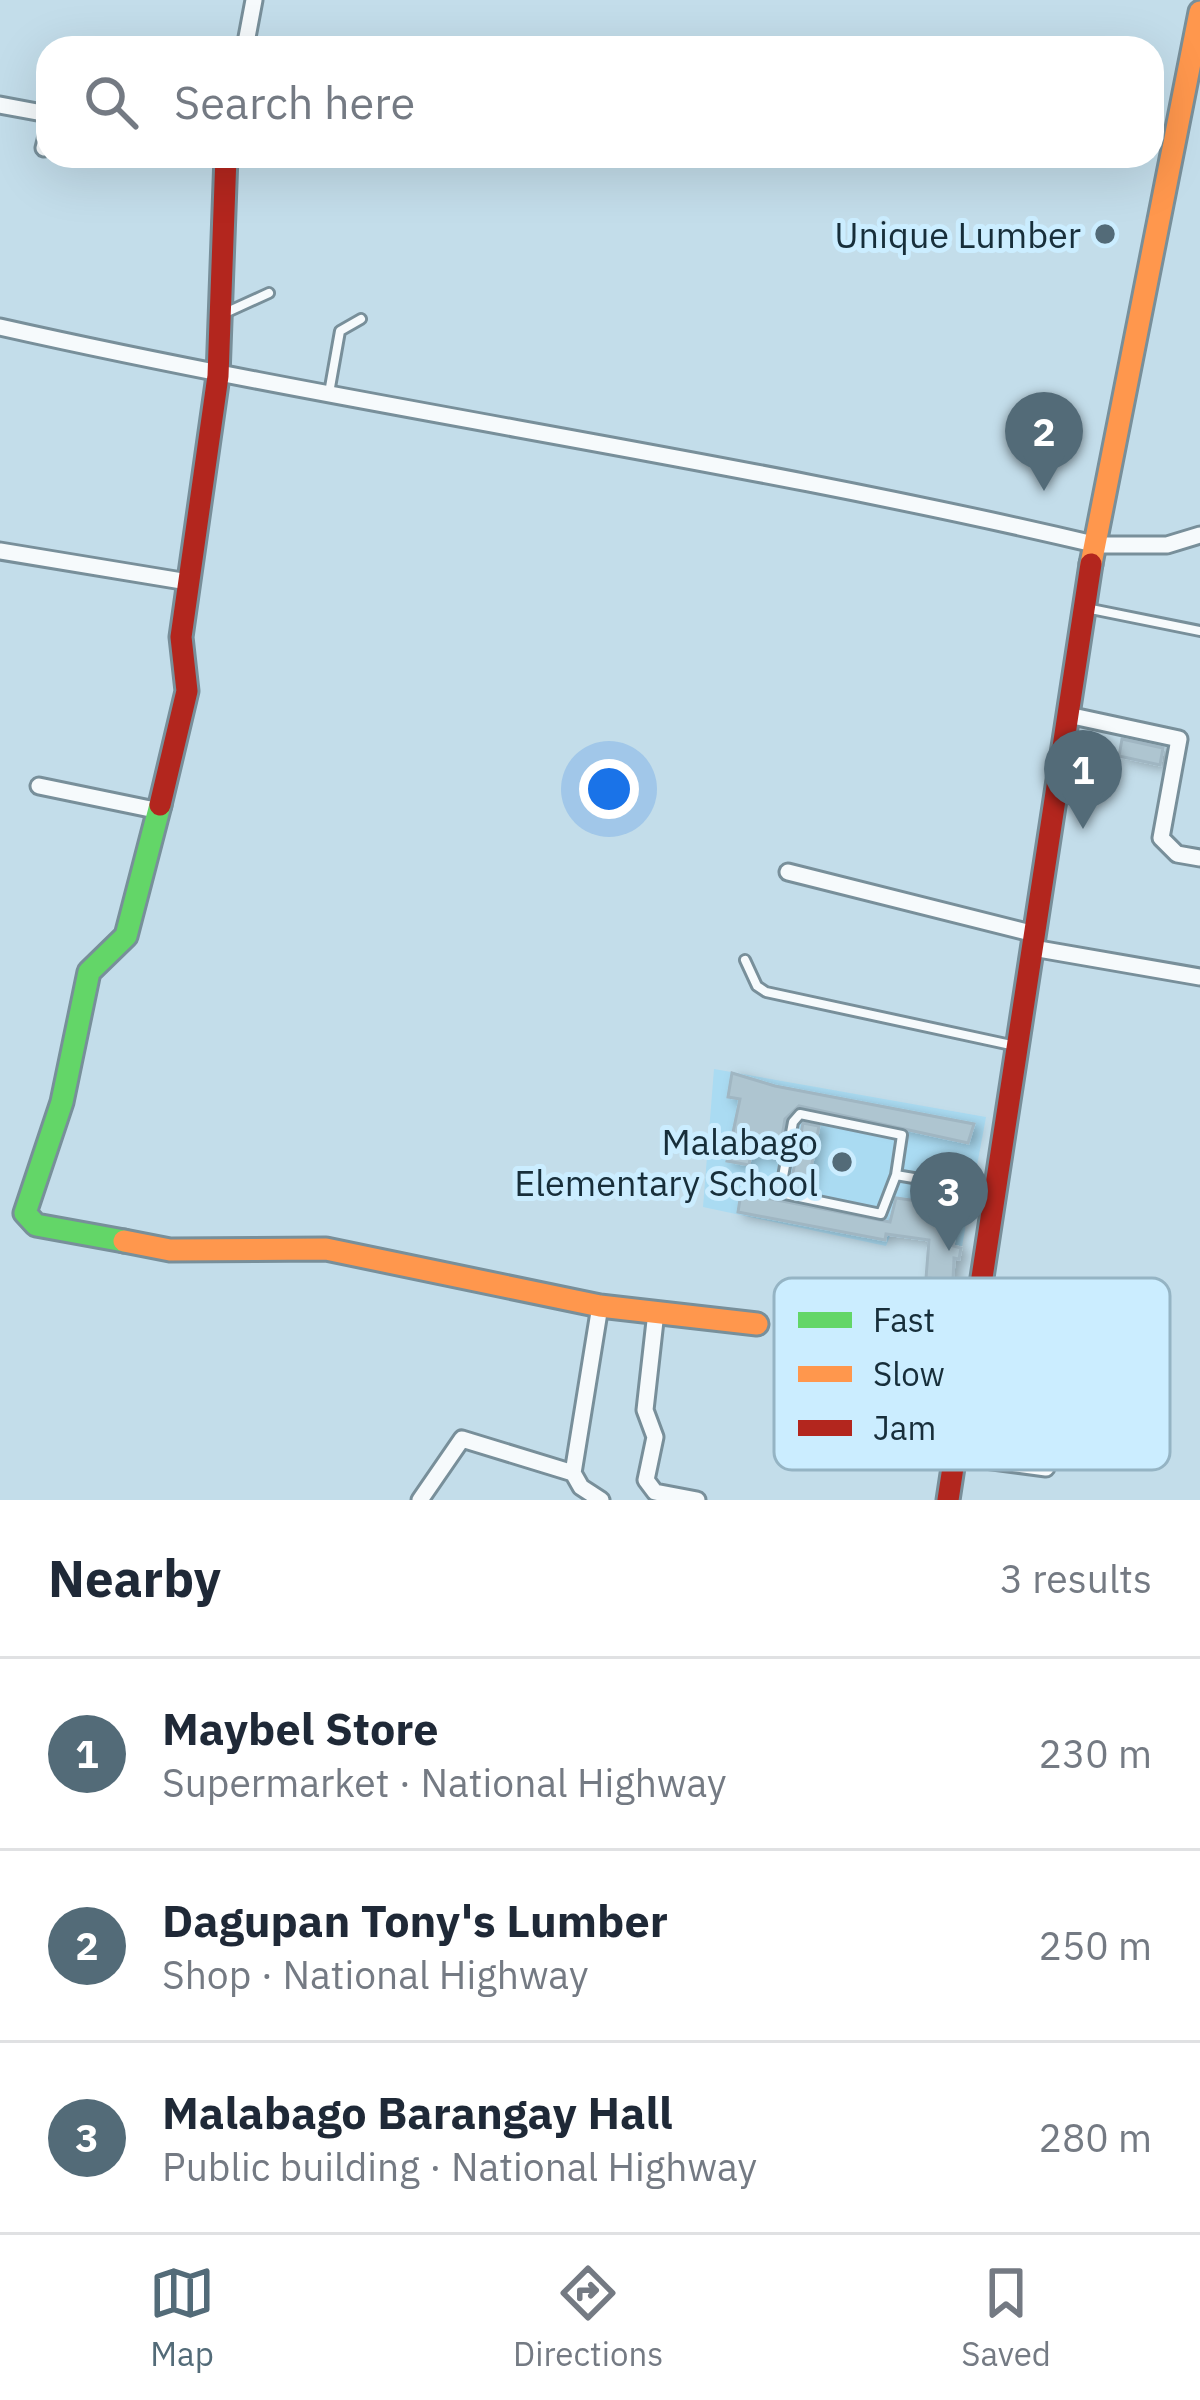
<!DOCTYPE html>
<meta charset="utf-8">
<style>
body{margin:0;font-family:"IBM Plex Sans",sans-serif;background:#f2f2f3;color:#1f2937}
.you{position:absolute;left:609px;top:789px;width:42px;height:42px;margin:-30px;border:9px solid #fff;border-radius:50%;background:#1a73e8;box-shadow:0 0 0 18px #1a73e833}
.badge{display:grid;place-items:center;width:78px;height:78px;border-radius:50%;background:#536b78;color:#fff;font-size:39px;font-weight:700}
.pin{position:absolute;translate:-50% -99px;filter:drop-shadow(0 3px 6px #0008)}
.pin::after{content:'';position:absolute;top:63px;width:42px;height:36px;background:inherit;clip-path:polygon(0 0,100% 0,50% 100%)}
.list{margin:0;padding:0;list-style:none}
h2{display:flex;justify-content:space-between;align-items:center;height:156px;margin:0;padding:0 48px;font-size:51px}
h2 small{font-size:39px;font-weight:400;color:#747a83}
.list li{display:grid;grid-template-columns:78px 1fr auto;gap:36px;align-items:center;box-sizing:border-box;height:192px;padding:0 48px;border-top:3px solid #e0e1e3}
.list b{display:block;font-size:45px;white-space:nowrap}
.list p{margin:0;font-size:39px;white-space:nowrap;color:#747a83}
.list em{font-size:39px;font-style:normal;color:#747a83}
.icon{flex:none;width:66px;height:66px;fill:none;stroke:currentColor;stroke-width:2;stroke-linecap:round;stroke-linejoin:round}
.map{position:relative;flex:none;width:1200px;height:1500px;overflow:hidden}
.search{position:absolute;background:#fff;box-shadow:0 12px 48px #0002;left:36px;right:36px;top:36px;height:132px;display:flex;align-items:center;gap:30px;box-sizing:border-box;padding:0 42px;border-radius:36px;color:#747a83;font-size:45px}
.sheet{height:732px;background:#fff}
nav{display:flex;justify-content:space-around;align-items:center;box-sizing:border-box;height:168px;border-top:3px solid #e0e1e3;background:#fff;font-size:33px;color:#747a83}
nav a{display:grid;justify-items:center;gap:6px}
nav .on{color:#536b78}
.map>svg:first-child{display:block}
.built{fill:#aadbf2}
.building{fill:#aec5d0;stroke:#a0b6c2;stroke-width:3;filter:url(#shadow)}
.lines{fill:none;stroke-linecap:round;stroke-linejoin:round}
.lane-casing{stroke:#788f9a;stroke-width:14}
.street-casing{stroke:#788f9a;stroke-width:21}
.fast-casing{stroke:#788f9a;stroke-width:27}
.slow-casing{stroke:#788f9a;stroke-width:27}
.jam-casing{stroke:#788f9a;stroke-width:27}
.lane{stroke:#f6fafc;stroke-width:8}
.street{stroke:#f6fafc;stroke-width:15}
.fast{stroke:#63d668;stroke-width:21}
.slow{stroke:#ff974d;stroke-width:21}
.jam{stroke:#b3261e;stroke-width:21}
.poi-dot{fill:#536b78;stroke:#cbedff;stroke-width:4.5}
.labels{text-anchor:middle;dominant-baseline:central;stroke-width:10;stroke-linejoin:round;paint-order:stroke}
.poi-label{font-size:36px;fill:#172e3a;stroke:#cbedff;text-anchor:end}
.key{fill:#cbedff;stroke:#95b4c4;stroke-width:3}
.key-label{font-size:33px;fill:#172e3a}
</style>
<div class="map">
<svg width="1200" height="1500" viewBox="0 0 1200 1500">
<defs>
<filter id="shadow"><feDropShadow dx="6" dy="4" stdDeviation="6" flood-color="#0004"/></filter>
</defs>
<rect width="100%" height="100%" fill="#c3ddea"/>
<!-- built -->
<path class="built" d="M714 1069 986 1117 962 1246 890 1236 886 1246 703 1207Z"/>
<!-- building -->
<path class="building" d="M1122 739 1163 748 1160 765 1119 756Z
M732 1073 775 1086 974 1124 968 1143 799 1106 785 1119 778 1159 751 1153 749 1165 727 1161 740 1099 728 1097Z
M803 1123 819 1126 807 1190 790 1187Z
M928 1189 945 1192 942 1204 959 1207 953 1246 961 1248 959 1259 954 1258 953 1280 926 1278 929 1240 886 1234 885 1240 738 1212 741 1193 890 1222 896 1198 925 1202Z"/>
<g class="lines">
<defs>
<path id="lane" d="M225 313 269 293
M329 393 340 331 361 319
M1091 609 1200 631
M745 960 757 986 766 992 1011 1045
M800 1114 902 1135 896 1175 881 1214 780 1193 793 1122Z
M896 1175 989 1191"/>
<path id="street" d="M245 48 254 0
M0 105 48 114
M44 148 48 132
M0 327C364 409 735 459 1098 545H1167L1200 535
M0 551 188 582
M1068 715 1179 739 1161 838 1177 854 1200 858
M39 786 160 811
M788 872 1035 934
M1033 948 1200 977
M656 1312 645 1410 655 1437 646 1480 655 1492 697 1500
M955 1456 1046 1468
M573 1473 581 1487 601 1500
M420 1500 462 1439 573 1473 600 1306"/>
<path id="fast" d="M124 1241 36 1225 25 1213 62 1102 89 972 126 936 160 805"/>
<path id="slow" d="M1091 564 1200 12
M124 1241 170 1250 326 1249 600 1306 757 1324"/>
<path id="jam" d="M160 805 187 691 181 637 218 376 226 156
M948 1500 1091 564"/>
</defs>
<!-- lane casing -->
<use href="#lane" class="lane-casing"/>
<!-- street casing -->
<use href="#street" class="street-casing"/>
<!-- fast casing -->
<use href="#fast" class="fast-casing"/>
<!-- slow casing -->
<use href="#slow" class="slow-casing"/>
<!-- jam casing -->
<use href="#jam" class="jam-casing"/>
<!-- lane -->
<use href="#lane" class="lane"/>
<!-- street -->
<use href="#street" class="street"/>
<!-- fast -->
<use href="#fast" class="fast"/>
<!-- slow -->
<use href="#slow" class="slow"/>
<!-- jam -->
<use href="#jam" class="jam"/>
</g>
<!-- markers -->
<g class="poi-dot">
<circle cx="1105" cy="234" r="12"/>
<circle cx="842" cy="1162" r="12"/>
</g>
<g class="labels">
<!-- poi labels -->
<g class="poi-label">
<text x="1081" y="234">Unique Lumber</text>
<text x="818" y="1141">Malabago<tspan x="818" dy="41">Elementary School</tspan></text>
</g>
</g>
<!-- legend -->
<rect x="774" y="1278" width="396" height="192" rx="18" class="key"/>
<rect x="798" y="1312" width="54" height="16" fill="#63d668"/>
<rect x="798" y="1366" width="54" height="16" fill="#ff974d"/>
<rect x="798" y="1420" width="54" height="16" fill="#b3261e"/>
<g class="key-label">
<text x="873" y="1332">Fast</text>
<text x="873" y="1386">Slow</text>
<text x="873" y="1440">Jam</text>
</g>
</svg>
<div class="you"></div>
<div class="pin badge" style="left:1083px;top:829px">1</div>
<div class="pin badge" style="left:1044px;top:491px">2</div>
<div class="pin badge" style="left:949px;top:1251px">3</div>
<div class="search"><svg class="icon" aria-label="search" viewBox="0 0 24 24"><circle cx="10" cy="10" r="6"/><path d="M15 15l6 6"/></svg>Search here</div>
</div>
<section class="sheet">
<h2>Nearby<small>3 results</small></h2>
<ul class="list">
<li><span class="badge">1</span><div><b>Maybel Store</b><p>Supermarket · National Highway</p></div><em>230 m</em></li>
<li><span class="badge">2</span><div><b>Dagupan Tony's Lumber</b><p>Shop · National Highway</p></div><em>250 m</em></li>
<li><span class="badge">3</span><div><b>Malabago Barangay Hall</b><p>Public building · National Highway</p></div><em>280 m</em></li>
</ul>
</section>
<nav>
<a class="on"><svg class="icon" aria-label="map" viewBox="0 0 24 24"><path d="M3 6l6-2 6 2 6-2v14l-6 2-6-2-6 2zM9 4v14M15 6v14"/></svg>Map</a>
<a><svg class="icon" aria-label="directions" viewBox="0 0 24 24"><path d="M12 3l9 9-9 9-9-9zM9 14v-3h6M13 9l2 2-2 2"/></svg>Directions</a>
<a><svg class="icon" aria-label="saved" viewBox="0 0 24 24"><path d="M7 4h10v16l-5-4-5 4z"/></svg>Saved</a>
</nav>
